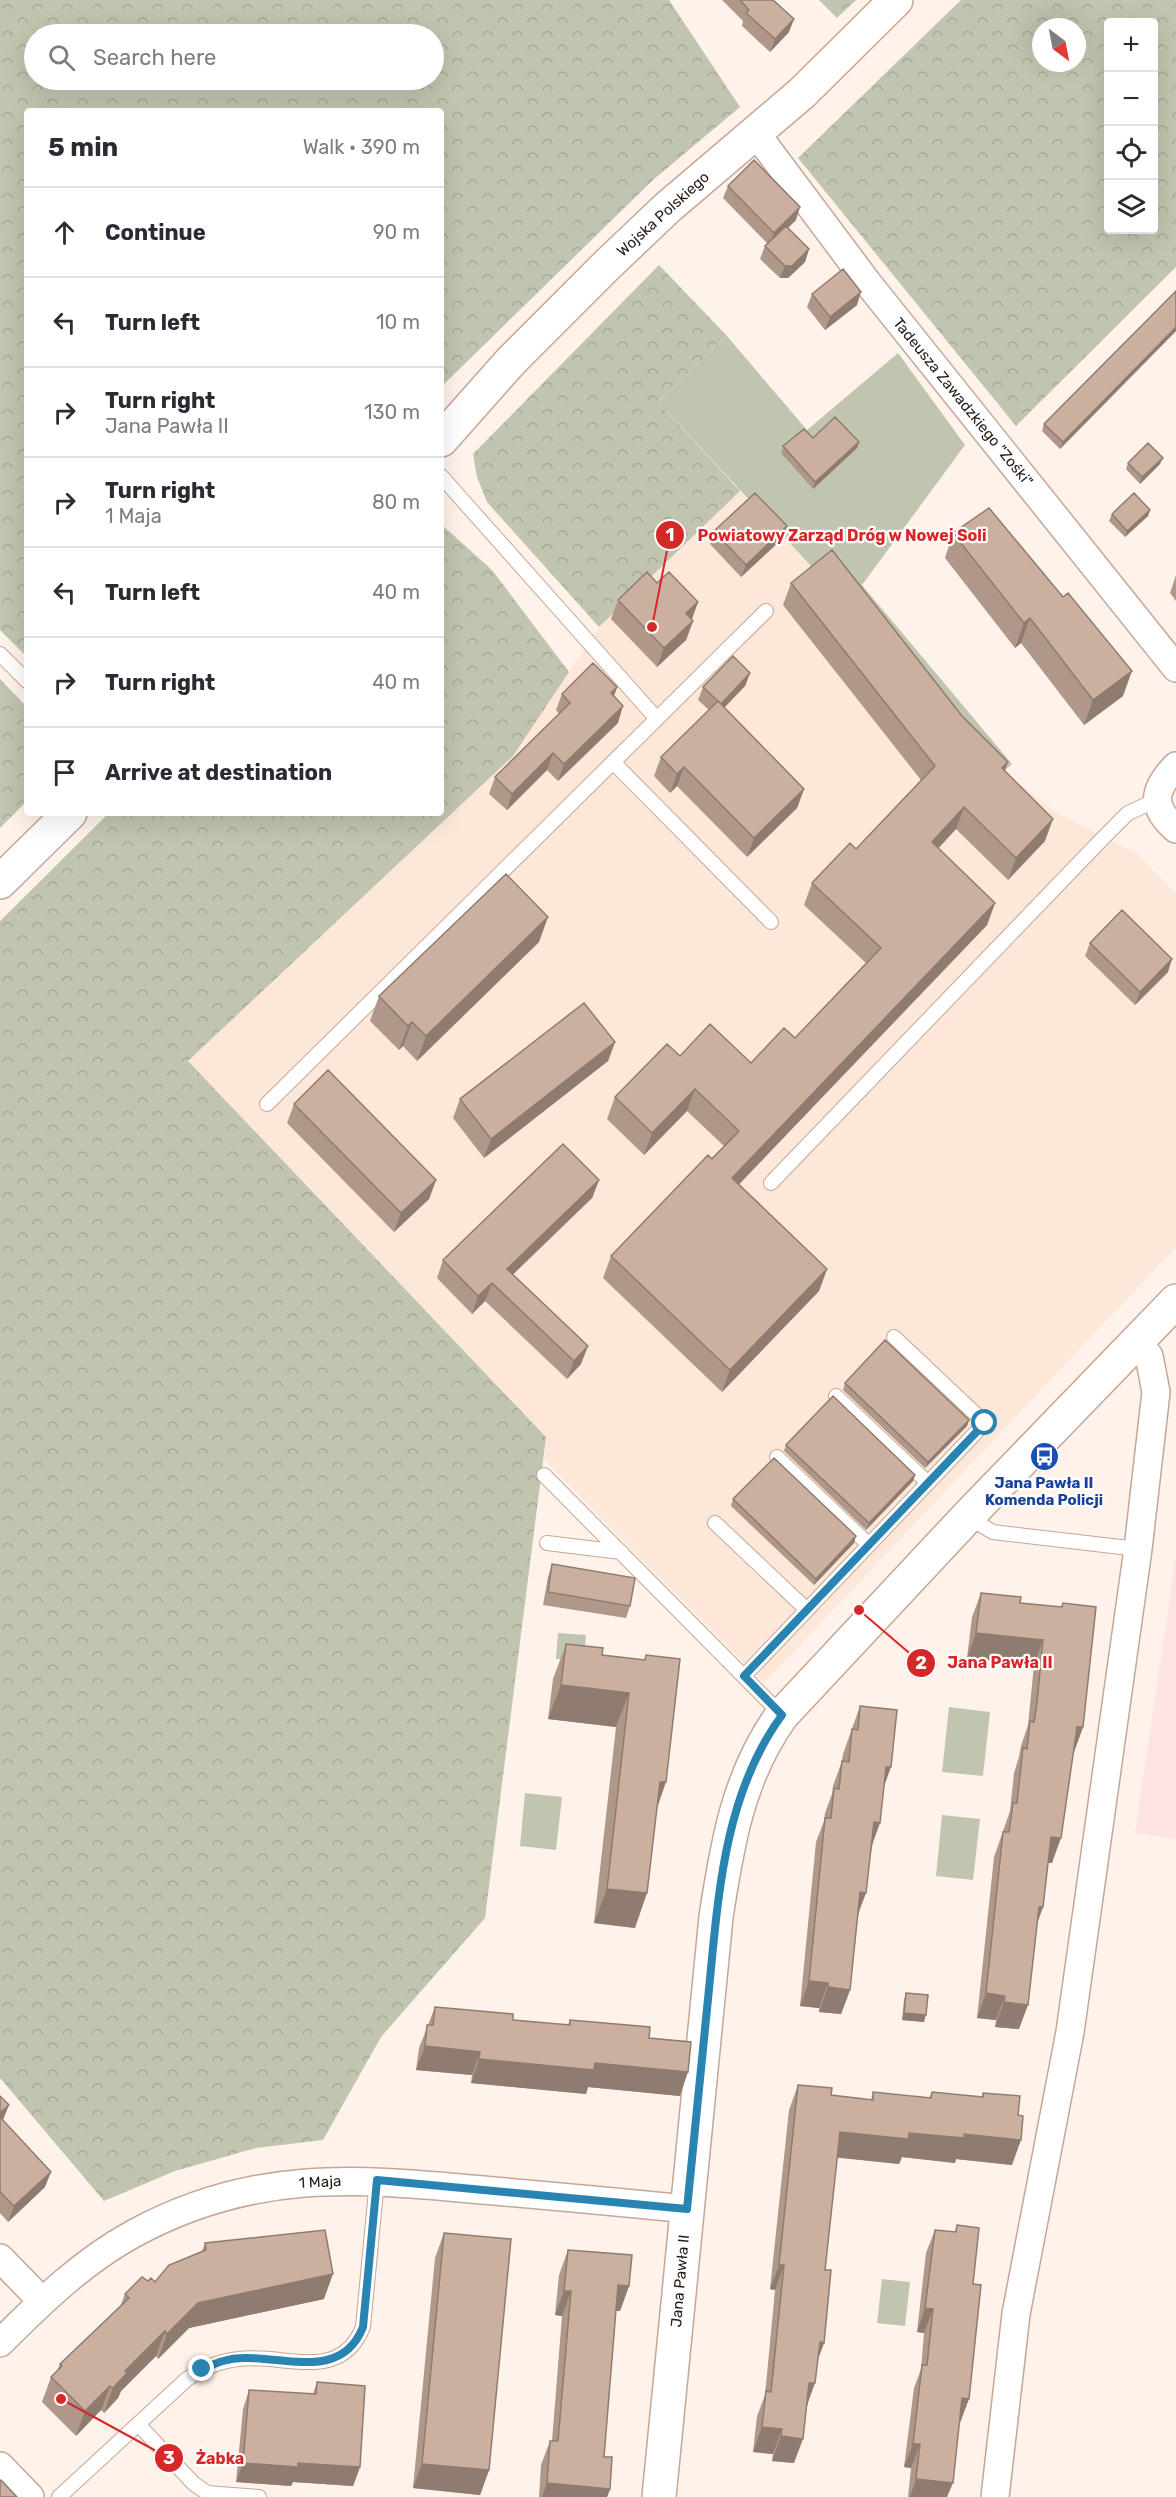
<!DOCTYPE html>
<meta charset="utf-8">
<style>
body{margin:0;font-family:Rubik,sans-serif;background:#f2f2f3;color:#2b2b33}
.controls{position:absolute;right:18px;top:18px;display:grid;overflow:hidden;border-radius:6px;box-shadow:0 6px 24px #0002}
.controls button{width:54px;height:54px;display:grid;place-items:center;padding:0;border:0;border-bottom:2px solid #e1e1e2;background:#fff;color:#2b2b33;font:30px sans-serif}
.compass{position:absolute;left:1032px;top:18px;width:54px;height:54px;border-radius:50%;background:#fff;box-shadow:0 6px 24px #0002;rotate:148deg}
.stop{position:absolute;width:18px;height:18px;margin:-14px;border:4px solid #2a84b2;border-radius:50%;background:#fff}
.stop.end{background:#2a84b2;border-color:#fff;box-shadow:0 2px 6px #0008}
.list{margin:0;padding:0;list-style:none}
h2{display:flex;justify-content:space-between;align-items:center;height:78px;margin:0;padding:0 24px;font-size:26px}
h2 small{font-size:20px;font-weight:400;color:#7c7c81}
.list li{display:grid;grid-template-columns:39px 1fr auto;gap:18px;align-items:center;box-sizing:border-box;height:90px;padding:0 24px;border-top:2px solid #e1e1e2}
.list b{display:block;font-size:22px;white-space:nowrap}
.list p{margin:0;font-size:20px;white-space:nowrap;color:#7c7c81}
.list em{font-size:20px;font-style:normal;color:#7c7c81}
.icon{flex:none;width:33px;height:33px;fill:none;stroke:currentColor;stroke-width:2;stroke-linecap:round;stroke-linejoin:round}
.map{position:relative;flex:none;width:1176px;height:2497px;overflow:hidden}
.search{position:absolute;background:#fff;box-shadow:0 6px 24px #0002;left:24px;top:24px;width:420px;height:66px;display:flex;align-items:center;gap:15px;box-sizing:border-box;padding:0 21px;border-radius:33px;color:#7c7c81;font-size:22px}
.panel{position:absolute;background:#fff;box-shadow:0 6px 24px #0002;left:24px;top:108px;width:420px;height:708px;border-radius:6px}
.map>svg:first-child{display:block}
.commercial{fill:#fee3e4}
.built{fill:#fde7d9}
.green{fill:#c1c5af}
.forest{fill:url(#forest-crowns);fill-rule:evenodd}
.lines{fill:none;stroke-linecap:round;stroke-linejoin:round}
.service-casing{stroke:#c4a796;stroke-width:16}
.minor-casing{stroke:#c4a796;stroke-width:30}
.tertiary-casing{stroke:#c4a796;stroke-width:36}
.service{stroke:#fff;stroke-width:14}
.minor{stroke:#fff;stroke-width:27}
.tertiary{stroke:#fff;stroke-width:33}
.wall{fill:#af9789}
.shaded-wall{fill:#8f7b6f}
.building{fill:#ccb09f;stroke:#8f7b6f;stroke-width:1.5}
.route{stroke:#2a84b2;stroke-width:8}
.labels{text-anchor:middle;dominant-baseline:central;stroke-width:4.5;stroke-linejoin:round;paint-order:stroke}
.street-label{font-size:15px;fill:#261b15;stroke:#fff}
.transit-label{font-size:15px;font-weight:bold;fill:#164399;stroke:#fff}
.leader{fill:none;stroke:#d62828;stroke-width:2}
.callout-dot{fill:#d62828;stroke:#fff;stroke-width:2}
.mark-label{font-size:18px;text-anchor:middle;font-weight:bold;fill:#fff}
.callout-label{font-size:16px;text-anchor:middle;font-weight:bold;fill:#d62828;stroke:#fff;stroke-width:4.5;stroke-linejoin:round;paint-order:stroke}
</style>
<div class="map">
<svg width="1176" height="2497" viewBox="0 0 1176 2497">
<defs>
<pattern id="forest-crowns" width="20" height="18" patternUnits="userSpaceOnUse" patternTransform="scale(1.5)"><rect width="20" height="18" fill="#c1c5af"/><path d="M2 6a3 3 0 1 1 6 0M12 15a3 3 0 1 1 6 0" fill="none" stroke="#a6a996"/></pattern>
</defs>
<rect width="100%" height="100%" fill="#fef2ea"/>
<!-- commercial -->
<path class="commercial" d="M1176 1556V1839L1135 1833Z"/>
<!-- built -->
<path class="built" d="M740 491 1003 772 1056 812 1138 854 1176 895V1247L764 1683 544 1460 546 1436 188 1061 513 756 599 627Z"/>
<!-- green -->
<path class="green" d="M727 336 807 430 898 353 965 445 862 585 1012 764 1003 772 658 402Z
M558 1633 586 1635 584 1661 556 1659Z
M949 1707 990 1712 983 1776 942 1772Z
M525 1793 562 1797 556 1850 520 1846Z
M942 1815 980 1819 973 1880 936 1876Z
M882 2279 910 2282 905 2326 877 2323Z"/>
<!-- forest -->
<path class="forest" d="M0 0H669L740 107 653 180 441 387V111H27V657L0 630ZM34 34H434V80H34Z
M819 0H856L837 18Z
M961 0H1176V267L1016 426 798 158ZM1154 22V230H1108V22ZM1041 27H1077V63H1041Z
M659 265 727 336 658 402 740 491 599 627 487 502 477 477 473 454Z
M441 524 492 570 569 672 513 756 188 1061 546 1437 485 1918 381 2037 323 2140 256 2148 175 2171 104 2201 0 2078V921L109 813H441Z
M0 679 27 707V801L0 828Z"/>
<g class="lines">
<defs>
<path id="service" d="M441 476 657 719
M0 654 27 681
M613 762 771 922
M267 1104 766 611
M771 1183 1103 838 1128 813 1157 800
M836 1396 928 1483
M777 1457 869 1545
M544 1475 782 1715
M970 1515 981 1525 993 1532 1138 1549
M715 1523 807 1610
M547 1543 621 1552
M744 1676 985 1423 894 1337
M138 2424 193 2483 207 2493 259 2497
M59 2497 187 2379C204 2368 219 2361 239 2359 284 2353 340 2384 363 2327L377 2180"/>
<path id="minor" d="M755 132 867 282 1176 668
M1176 766C1153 790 1150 806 1176 829
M0 2258 42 2301
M0 2343C41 2302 82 2262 133 2234 252 2169 354 2178 483 2190 551 2196 619 2202 687 2209
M0 2466 30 2497
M995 2497 1016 2314 1070 2032 1138 1549 1156 1392 1149 1356 1137 1341"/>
<path id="tertiary" d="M441 440 512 360 606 266 667 208 802 93 896 0
M0 882 70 813
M659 2497 716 1917C727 1845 738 1776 782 1715L970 1514 1176 1301"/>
</defs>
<!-- service casing -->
<use href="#service" class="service-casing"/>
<!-- minor casing -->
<use href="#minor" class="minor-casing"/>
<!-- tertiary casing -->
<use href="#tertiary" class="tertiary-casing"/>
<!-- service -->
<use href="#service" class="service"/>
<!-- minor -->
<use href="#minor" class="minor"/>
<!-- tertiary -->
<use href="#tertiary" class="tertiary"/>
</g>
<!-- wall -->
<path class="wall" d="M722 0H773L789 32 770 52 742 26 743 21Z
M728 186 796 220 788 228 809 249 805 262 788 278H780L760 259 765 246 767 243 723 198Z
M1176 291V331L1060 449 1042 431 1044 424Z
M812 294 857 305 825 330 807 307Z
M813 438 859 442 857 448 813 489 781 453 783 446Z
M1128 463 1160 464 1140 484 1126 469Z
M1150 510 1148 516 1125 537 1109 521 1112 514Z
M787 526 782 539 741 577 710 544 714 531Z
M953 533 1123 696 1084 725 1021 643 1015 648 945 558Z
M1176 575V601L1170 593Z
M657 583 698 602 692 619 693 621 686 640 657 667 611 619 618 600Z
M791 583 1004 771 1045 841 1008 880 956 829 938 848 995 903 987 925 739 1184 827 1269 819 1291 722 1392 603 1278 611 1256 724 1146 687 1111 644 1155 607 1119 615 1097 680 1056 751 1063 795 1038 866 963 804 905 812 883 856 849 921 780 783 605Z
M750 673 745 686 724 708 804 789 797 808 747 857 677 786 670 793 654 776 661 757 709 710 698 700 703 687Z
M617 687 614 696 618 723 558 781 547 770 507 810 489 794 495 777 559 714 556 710 562 694Z
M539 942 417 1061 403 1046 399 1050 370 1021 379 996Z
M1090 943 1168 972 1135 1005 1085 956Z
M615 1042 608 1061 484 1158 453 1118 460 1099Z
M294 1104 436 1180 429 1199 394 1232 287 1123Z
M599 1180 592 1198 513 1274 581 1364 567 1379 485 1301 472 1314 437 1278 443 1260Z
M845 1383 969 1420 967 1426 925 1468 843 1390Z
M786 1445 915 1475 913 1481 866 1530 784 1451Z
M733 1499 854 1543 814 1585 731 1506Z
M552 1564 630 1606 626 1618 543 1605 548 1577Z
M981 1593 1020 1603 1061 1607 1063 1603 1083 1727 1074 1752H1073L1052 1863H1048L1043 1907 1037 1923 1019 2029 995 2027 996 2020 977 2018 994 1857 1010 1811 1014 1773 1019 1757 1021 1746 1028 1725 1034 1665 967 1658 972 1617Z
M566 1644 602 1655 644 1660 646 1655 657 1807 635 1928 594 1923 616 1727 548 1719 553 1679Z
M860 1706 884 1786 858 1917 850 1990 841 2014 819 2012V2008L800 2006 816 1842 824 1821 825 1813 832 1794 833 1786 842 1761 843 1754Z
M906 1993 924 2022 902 2020 904 2000Z
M435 2007 513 2020 568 2025 570 2020 649 2038 680 2096 588 2087 586 2094 471 2083 472 2075 416 2070 419 2048Z
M798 2085 831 2095 871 2100 873 2092 929 2098 932 2092 982 2097 983 2093 1012 2165 956 2159 955 2163 902 2157 899 2164 837 2157 825 2270 824 2343 818 2359 794 2463 772 2461 773 2454 753 2452 757 2416 765 2395 775 2290 770 2289 789 2110Z
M0 2096 3 2120 45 2187 8 2222 0 2213Z
M957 2225 960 2423 959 2422 947 2497H908L911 2468 904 2467 914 2388 921 2369 924 2333 917 2332 926 2253 935 2230 955 2232Z
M444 2233 489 2470 480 2495 413 2488 435 2258Z
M205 2243 324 2299 189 2328 158 2359 156 2356 121 2391 118 2398 104 2413 101 2410 76 2436 42 2402 51 2377 57 2371 60 2364 120 2307 125 2294 148 2281 155 2282 202 2251Z
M568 2250 629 2286 620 2311H616L604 2457 610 2489 607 2497H539L541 2465 550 2441H552L562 2316 555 2315 559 2275Z
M317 2382 360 2467 353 2486 293 2482 291 2486 236 2482 243 2409 249 2390 313 2394Z"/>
<!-- shaded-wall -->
<path class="shaded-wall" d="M794 19 789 32 770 52 775 39Z
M800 207 796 220 769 246 774 233Z
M809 249 805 262 788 278H780L785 266Z
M861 292 857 305 825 330 830 317Z
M1176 327V331L1060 449 1063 442Z
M859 442 857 448 813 489 815 482Z
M1163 458 1160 464 1140 484 1142 477Z
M1150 510 1148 516 1125 537 1127 531Z
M787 526 782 539 741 577 746 565Z
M698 602 691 621 686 613Z
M1030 618 1021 643 1015 648 1024 623Z
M693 621 686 640 657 667 664 648Z
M1132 671 1123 696 1084 725 1093 700Z
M750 673 745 686 716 716 721 704Z
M617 687 611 704V693Z
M623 706 618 723 558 781 564 764Z
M553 753 547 770 507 810 512 794Z
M1008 762 1000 784 1002 768Z
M684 767 677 786 670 793 677 774Z
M804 789 797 808 747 857 754 838Z
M964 807 956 829 924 864 932 842Z
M1053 819 1045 841 1008 880 1016 858Z
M995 903 987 925 724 1200 732 1178Z
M548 917 539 942 417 1061 426 1036Z
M1172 959 1168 972 1135 1005 1140 992Z
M412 1022 403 1046 399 1050 408 1026Z
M615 1042 608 1061 484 1158 491 1139Z
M695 1089 687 1111 644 1155 652 1133Z
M436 1180 429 1199 394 1232 401 1213Z
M599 1180 592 1198 500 1287 507 1269Z
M827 1269 819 1291 722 1392 730 1370Z
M492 1283 485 1301 472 1314 478 1296Z
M588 1346 581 1364 567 1379 574 1361Z
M969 1420 967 1426 925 1468 928 1462Z
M915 1475 913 1481 866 1530 869 1523Z
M856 1536 854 1543 814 1585 816 1579Z
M976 1633 1043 1640 1034 1665 967 1658Z
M561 1685 629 1693 616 1727 548 1719Z
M1077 1727H1083L1074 1752 1068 1751Z
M886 1767H891L882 1792Z
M660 1782H666L654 1817Z
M874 1822 880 1823 871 1848Z
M1051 1837 1061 1838 1052 1863 1042 1862Z
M607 1889 647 1893 635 1928 594 1923Z
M860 1892 866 1893 857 1917Z
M1039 1907H1043L1034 1932Z
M809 1981 828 1983 819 2008 800 2006Z
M828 1987 850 1990 841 2014 819 2012Z
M986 1993 1005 1996 996 2020 977 2018Z
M1004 2002 1028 2005 1019 2029 995 2027Z
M904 2013 926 2015 924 2022 902 2020Z
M425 2046 480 2052 472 2075 416 2070Z
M479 2059 595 2063 688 2072 680 2096 588 2087 586 2094 471 2083Z
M9 2105 3 2120 0 2123V2113Z
M840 2132 964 2134 1021 2140 1012 2165 956 2159 955 2163 902 2157 899 2164 831 2157Z
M51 2172 45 2187 8 2222 14 2206Z
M779 2265H784L775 2290 770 2289Z
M333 2274 324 2299 189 2328 158 2359 167 2334 198 2303Z
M618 2285 629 2286 620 2311 609 2310Z
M564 2291H571L562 2316 555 2315Z
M925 2308 933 2309 924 2333 917 2332Z
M165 2331 156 2356 121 2391 118 2398 104 2413 113 2388 125 2371Z
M820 2342 824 2343 815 2367Z
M809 2383H815L806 2408Z
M110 2386 101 2410 76 2436 85 2411Z
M962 2398 969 2399 960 2423 953 2422Z
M762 2427 782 2429 773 2454 753 2452Z
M781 2436 803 2439 794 2463 772 2461Z
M913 2444H920L911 2468 904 2467Z
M243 2463H298L360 2467 353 2486 293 2482 291 2486 236 2482Z
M422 2464 489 2470 480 2495 413 2488Z
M916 2479 953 2483 947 2497H910Z
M547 2483 610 2489 607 2497H542Z"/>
<!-- building -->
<path class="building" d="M740 0H773L794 19 775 39 746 13 749 10Z
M754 160 800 207 774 233 728 186Z
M786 226 809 249 792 266H785L765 246Z
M843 269 861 292 830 317 812 294Z
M1176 291V327L1063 442 1044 424Z
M835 417 859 442 815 482 783 446 804 429 813 438Z
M1148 443 1163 458 1142 477 1128 463Z
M755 493 787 526 746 565 714 531Z
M1134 493 1150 510 1127 531 1112 514Z
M989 508 1063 597 1068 593 1132 671 1093 700 1030 618 1024 623 953 533Z
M832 550 962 716 1008 762 1002 768 1053 819 1016 858 964 807 932 842 995 903 732 1178 827 1269 730 1370 611 1256 708 1155 712 1159 739 1131 695 1089 652 1133 615 1097 667 1044 680 1056 710 1024 751 1063 784 1028 795 1038 881 948 812 883 850 843 856 849 935 766 791 583Z
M647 572 657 583 669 572 698 602 686 613 693 621 664 648 618 600Z
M733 656 750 673 721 704 703 687Z
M593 663 617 687 611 693 623 706 564 764 553 753 512 794 495 777 570 703 562 694Z
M718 701 804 789 754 838 684 767 677 774 661 757Z
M506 874 548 917 426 1036 412 1022 408 1026 379 996Z
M1122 910 1172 959 1140 992 1090 943Z
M584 1003 615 1042 491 1139 460 1099Z
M328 1070 436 1180 401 1213 294 1104Z
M563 1144 599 1180 507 1269 588 1346 574 1361 492 1283 478 1296 443 1260Z
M885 1340 969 1420 928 1462 845 1383Z
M833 1396 915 1475 869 1523 786 1445Z
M774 1458 856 1536 816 1579 733 1499Z
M552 1564 635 1578 630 1606 548 1592Z
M981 1593 1021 1597 1020 1603 1062 1607 1063 1603 1096 1607 1083 1727H1077L1061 1838 1051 1837 1043 1907H1039L1028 2005 1004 2002 1005 1996 986 1993 1003 1832H1009L1013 1803H1017L1023 1748 1027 1749 1030 1721 1034 1722 1037 1703 1043 1640 976 1633Z
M566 1644 603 1648 602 1655 645 1660 646 1655 680 1659 666 1782H660L647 1893 607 1889 629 1693 561 1685Z
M860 1706 897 1710 891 1767H886L880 1823 874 1822 866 1893 860 1892 850 1990 828 1987V1983L809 1981 825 1818H831L834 1788 839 1789 842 1761 849 1762 852 1729 858 1730Z
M906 1993 928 1995 926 2015 904 2013Z
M435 2007 513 2014V2020L570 2025V2020L650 2027 649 2038 691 2042 688 2072 595 2063 594 2070 479 2059 480 2052 425 2046 427 2025H433Z
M798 2085 832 2088 831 2095 873 2100V2092L931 2098 932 2092 983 2097V2093L1020 2096 1018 2115 1023 2116 1021 2140 964 2134V2138L909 2133 908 2139 840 2132 825 2270H831L824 2343 820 2342 815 2383H809L803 2439 781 2436 782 2429 762 2427 766 2391 771 2392 784 2265H779Z
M0 2096 9 2105 0 2113Z
M0 2117 51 2172 14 2206 0 2192Z
M957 2225 979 2228 973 2284 981 2285 969 2399 962 2398 953 2483 916 2479 920 2444H913L922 2365H927L933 2309 925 2308 935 2230 956 2232Z
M325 2230 333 2274 198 2303 167 2334 165 2331 125 2371 127 2373 113 2388 110 2386 85 2411 51 2377 62 2366 60 2364 129 2298 125 2294 142 2277 148 2281 151 2278 155 2282 169 2265 206 2250 205 2243Z
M444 2233 511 2239 489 2470 422 2464Z
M568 2250 632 2255 629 2286 618 2285 604 2457H612L610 2489 547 2483 550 2441H558L571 2291H564Z
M317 2382 365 2386 360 2467 298 2463V2467L243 2463 249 2390 316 2394Z
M1 2480 17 2497H0V2481Z"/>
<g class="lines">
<!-- route -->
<path class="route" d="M202 2369C216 2363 228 2358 243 2358 287 2357 342 2380 363 2327L377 2180 687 2209C694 2139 701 2069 708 1999 718 1902 722 1797 782 1715L744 1676 985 1423"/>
</g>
<!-- icons -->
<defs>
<symbol id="bus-disc" viewBox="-11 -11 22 22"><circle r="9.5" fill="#1a4fb4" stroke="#fff"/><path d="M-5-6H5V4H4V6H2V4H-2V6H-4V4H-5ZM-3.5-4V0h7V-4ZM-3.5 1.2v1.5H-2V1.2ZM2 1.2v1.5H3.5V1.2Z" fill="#fff"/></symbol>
</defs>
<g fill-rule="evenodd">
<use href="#bus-disc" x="1028" y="1440" width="33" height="33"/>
</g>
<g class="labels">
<!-- street labels -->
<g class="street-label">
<text transform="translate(663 214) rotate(-42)">Wojska Polskiego</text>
<text transform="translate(963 402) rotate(51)">Tadeusza Zawadzkiego "Zośki"</text>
<text transform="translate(320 2182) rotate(-3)">1 Maja</text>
<text transform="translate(680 2281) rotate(-85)">Jana Pawła II</text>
</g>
<!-- transit labels -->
<g class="transit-label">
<text x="1044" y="1483">Jana Pawła II<tspan x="1044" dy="17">Komenda Policji</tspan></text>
</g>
</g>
<!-- callouts -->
<path class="leader" d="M652 627L670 535M859 1610L921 1663M61 2399L169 2458"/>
<g class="callout-dot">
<circle cx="652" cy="627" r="6"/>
<circle cx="859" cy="1610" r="6"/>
<circle cx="61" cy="2399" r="6"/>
<circle cx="670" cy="535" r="15"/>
<circle cx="921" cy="1663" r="15"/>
<circle cx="169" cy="2458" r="15"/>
</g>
<g class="mark-label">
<text x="670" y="541">1</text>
<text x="921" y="1669">2</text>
<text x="169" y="2464">3</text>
</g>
<g class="callout-label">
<text x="842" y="541">Powiatowy Zarząd Dróg w Nowej Soli</text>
<text x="1000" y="1668">Jana Pawła II</text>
<text x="220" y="2464">Żabka</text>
</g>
</svg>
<div class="controls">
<button>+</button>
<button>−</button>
<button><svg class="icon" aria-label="locate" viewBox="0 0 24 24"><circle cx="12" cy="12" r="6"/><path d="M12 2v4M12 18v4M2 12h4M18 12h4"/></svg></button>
<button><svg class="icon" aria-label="layers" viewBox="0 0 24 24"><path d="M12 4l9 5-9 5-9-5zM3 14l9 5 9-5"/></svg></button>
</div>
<svg class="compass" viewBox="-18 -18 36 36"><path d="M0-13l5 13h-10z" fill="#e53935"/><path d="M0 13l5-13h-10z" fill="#7c7c81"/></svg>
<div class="stop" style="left:985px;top:1423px"></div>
<div class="stop end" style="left:202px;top:2369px"></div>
<div class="search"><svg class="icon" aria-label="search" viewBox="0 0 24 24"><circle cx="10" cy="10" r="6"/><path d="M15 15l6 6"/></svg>Search here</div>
<section class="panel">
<h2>5 min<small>Walk · 390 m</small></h2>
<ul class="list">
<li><svg class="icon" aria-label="ahead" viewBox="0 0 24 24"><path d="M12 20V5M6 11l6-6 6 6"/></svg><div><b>Continue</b></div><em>90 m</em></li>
<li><svg class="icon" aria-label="left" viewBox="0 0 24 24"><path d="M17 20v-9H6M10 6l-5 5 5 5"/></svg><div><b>Turn left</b></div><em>10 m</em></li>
<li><svg class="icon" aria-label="right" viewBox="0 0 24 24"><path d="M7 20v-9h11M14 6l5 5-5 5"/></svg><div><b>Turn right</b><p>Jana Pawła II</p></div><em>130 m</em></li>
<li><svg class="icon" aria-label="right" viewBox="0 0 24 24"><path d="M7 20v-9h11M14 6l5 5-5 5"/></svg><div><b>Turn right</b><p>1 Maja</p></div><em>80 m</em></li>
<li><svg class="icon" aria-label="left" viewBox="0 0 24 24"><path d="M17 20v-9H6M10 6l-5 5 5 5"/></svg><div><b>Turn left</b></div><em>40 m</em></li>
<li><svg class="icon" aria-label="right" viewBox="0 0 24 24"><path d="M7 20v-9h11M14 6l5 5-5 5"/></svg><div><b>Turn right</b></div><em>40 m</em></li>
<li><svg class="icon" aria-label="arrive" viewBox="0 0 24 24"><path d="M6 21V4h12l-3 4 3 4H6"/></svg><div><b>Arrive at destination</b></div></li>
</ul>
</section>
</div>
